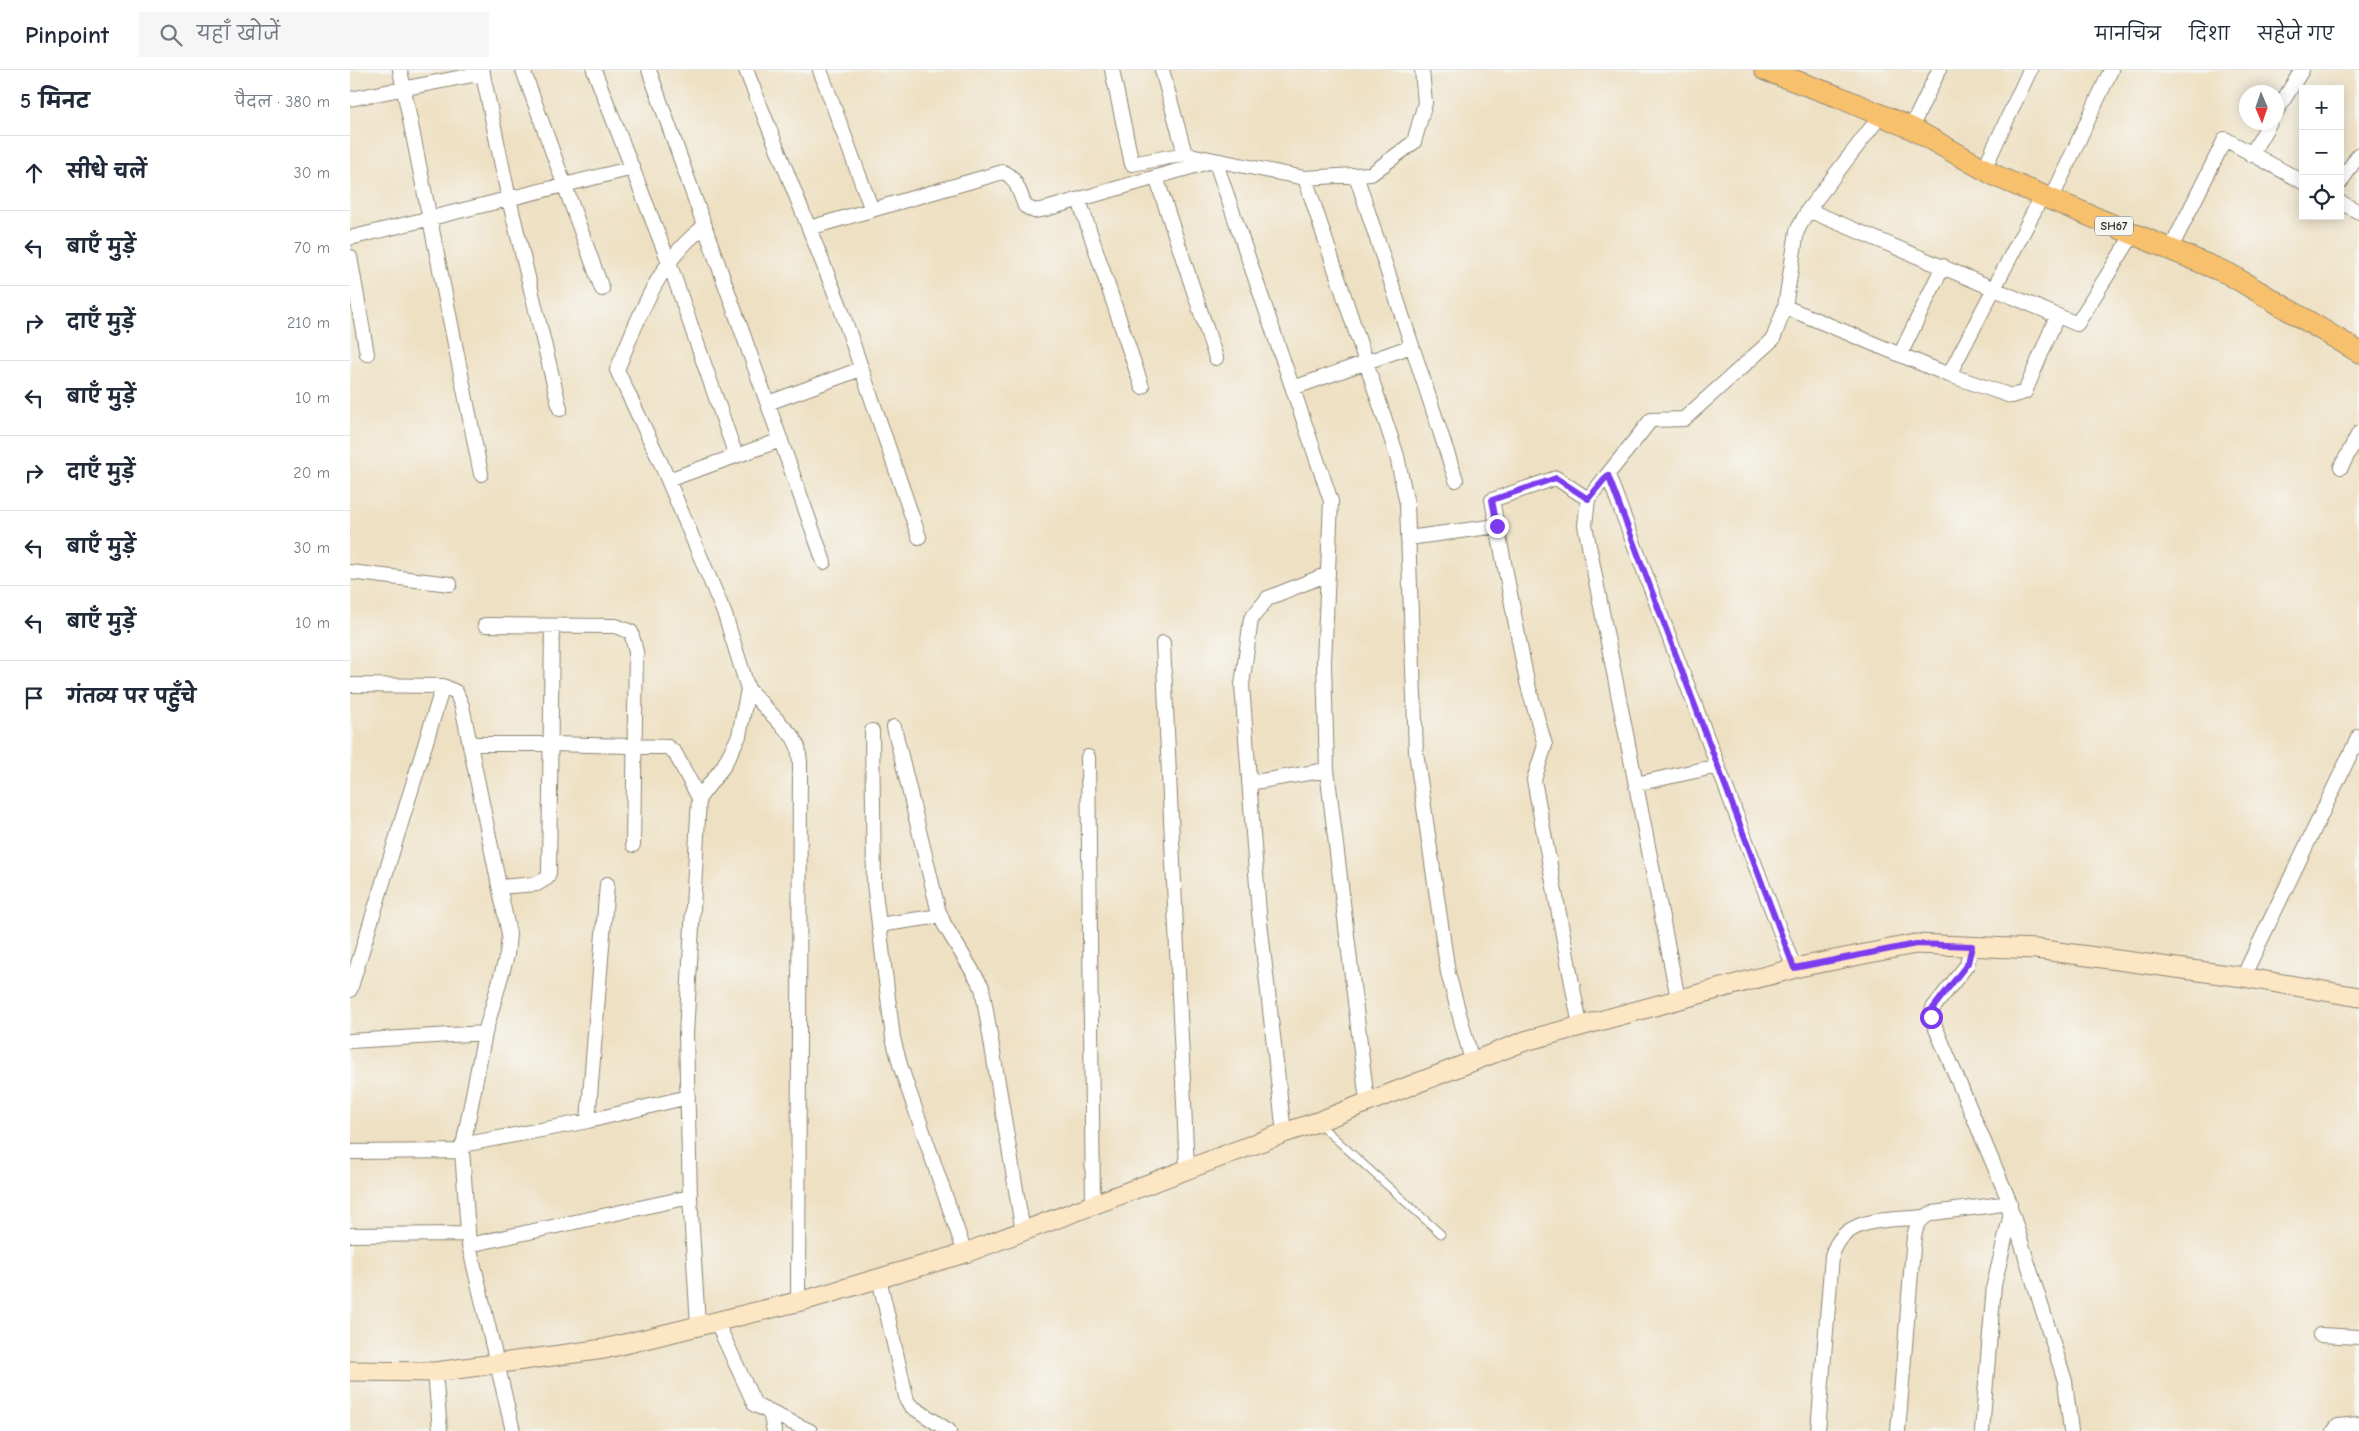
<!DOCTYPE html>
<html lang="hi">
<meta charset="utf-8">
<style>
body{margin:0;font-family:"Comic Neue","Playpen Sans Deva",sans-serif;background:#f6f6f7;color:#1f2937}
.controls{position:absolute;right:15px;top:15px;display:grid;overflow:hidden;border-radius:0px;box-shadow:0 2px 12px #0003}
.controls button{width:45px;height:45px;display:grid;place-items:center;padding:0;border:0;border-bottom:1px solid #e0e1e3;background:#fff;color:#1f2937;font:25px sans-serif}
.compass{position:absolute;left:1889px;top:15px;width:45px;height:45px;border-radius:50%;background:#fff;box-shadow:0 2px 12px #0003;rotate:178deg}
.stop{position:absolute;width:15px;height:15px;margin:-11px;border:4px solid #7c3aed;border-radius:50%;background:#fff}
.stop.end{background:#7c3aed;border-color:#fff;box-shadow:0 1px 5px #0008}
.list{margin:0;padding:0;list-style:none}
h2{display:flex;justify-content:space-between;align-items:center;height:65px;margin:0;padding:0 20px;font-size:21px}
h2 small{font-size:16px;font-weight:400;color:#747a83}
.list li{display:grid;grid-template-columns:32px 1fr auto;gap:15px;align-items:center;box-sizing:border-box;height:75px;padding:0 20px;border-top:1px solid #e0e1e3}
.list b{display:block;font-size:19px;white-space:nowrap}
.list em{font-size:16px;font-style:normal;color:#747a83}
.icon{flex:none;width:28px;height:28px;fill:none;stroke:currentColor;stroke-width:2;stroke-linecap:round;stroke-linejoin:round}
.map{position:relative;flex:none;width:2009px;height:1361px;overflow:hidden}
header{display:flex;align-items:center;gap:30px;box-sizing:border-box;height:70px;padding:0 25px;background:#fff;border-bottom:1px solid #e0e1e3}
header strong{font-size:24px}
nav{display:flex;gap:28px;margin-inline-start:auto;font-size:18px}
.search{width:350px;height:45px;background:#f6f6f7;display:flex;align-items:center;gap:12px;box-sizing:border-box;padding:0 18px;border-radius:0px;color:#747a83;font-size:19px}
main{display:flex}
aside{flex:1;background:#fff}
.map>svg:first-child{display:block}
.lines{fill:none;stroke-linecap:round;stroke-linejoin:round}
.service-casing{stroke:#8c8676;stroke-width:9}
.minor-casing{stroke:#8c8676;stroke-width:16}
.secondary-casing{stroke:#8c8676;stroke-width:21}
.primary-casing{stroke:#8c8676;stroke-width:23}
.service{stroke:#fff;stroke-width:7}
.minor{stroke:#fff;stroke-width:14}
.secondary{stroke:#fce6c4;stroke-width:19}
.primary{stroke:#f7c06c;stroke-width:21}
.route{stroke:#7c3aed;stroke-width:6}
.labels{text-anchor:middle;dominant-baseline:central;stroke-width:5;stroke-linejoin:round;paint-order:stroke}
.shield{fill:#f6f6f2;stroke:#686867;stroke-width:1}
.shield-label{font-size:12px;font-weight:bold;fill:#2b2b2b}
</style>
<header>
<strong>Pinpoint</strong>
<div class="search"><svg class="icon" aria-label="search" viewBox="0 0 24 24"><circle cx="10" cy="10" r="6"/><path d="M15 15l6 6"/></svg>यहाँ खोजें</div>
<nav><a>मानचित्र</a><a>दिशा</a><a>सहेजे गए</a></nav>
</header>
<main>
<aside>
<h2>5 मिनट<small>पैदल · 380 m</small></h2>
<ul class="list">
<li><svg class="icon" aria-label="ahead" viewBox="0 0 24 24"><path d="M12 20V5M6 11l6-6 6 6"/></svg><div><b>सीधे चलें</b></div><em>30 m</em></li>
<li><svg class="icon" aria-label="left" viewBox="0 0 24 24"><path d="M17 20v-9H6M10 6l-5 5 5 5"/></svg><div><b>बाएँ मुड़ें</b></div><em>70 m</em></li>
<li><svg class="icon" aria-label="right" viewBox="0 0 24 24"><path d="M7 20v-9h11M14 6l5 5-5 5"/></svg><div><b>दाएँ मुड़ें</b></div><em>210 m</em></li>
<li><svg class="icon" aria-label="left" viewBox="0 0 24 24"><path d="M17 20v-9H6M10 6l-5 5 5 5"/></svg><div><b>बाएँ मुड़ें</b></div><em>10 m</em></li>
<li><svg class="icon" aria-label="right" viewBox="0 0 24 24"><path d="M7 20v-9h11M14 6l5 5-5 5"/></svg><div><b>दाएँ मुड़ें</b></div><em>20 m</em></li>
<li><svg class="icon" aria-label="left" viewBox="0 0 24 24"><path d="M17 20v-9H6M10 6l-5 5 5 5"/></svg><div><b>बाएँ मुड़ें</b></div><em>30 m</em></li>
<li><svg class="icon" aria-label="left" viewBox="0 0 24 24"><path d="M17 20v-9H6M10 6l-5 5 5 5"/></svg><div><b>बाएँ मुड़ें</b></div><em>10 m</em></li>
<li><svg class="icon" aria-label="arrive" viewBox="0 0 24 24"><path d="M6 21V4h12l-3 4 3 4H6"/></svg><div><b>गंतव्य पर पहुँचे</b></div></li>
</ul>
</aside>
<div class="map">
<svg width="2009" height="1361" viewBox="0 0 2009 1361">
<rect width="100%" height="100%" fill="#f6f6f2"/>
<filter id="ink" filterUnits="userSpaceOnUse"><feTurbulence type="fractalNoise" baseFrequency=".02" numOctaves="2"/><feDisplacementMap in="SourceGraphic" scale="10" xChannelSelector="R" yChannelSelector="G"/><feConvolveMatrix kernelMatrix="1 2 1 2 8 2 1 2 1" color-interpolation-filters="sRGB"/></filter>
<filter id="wash" filterUnits="userSpaceOnUse"><feTurbulence type="fractalNoise" baseFrequency=".0096" numOctaves="4" result="noise"/><feDisplacementMap in="SourceGraphic" scale="20" xChannelSelector="R" yChannelSelector="G"/><feGaussianBlur stdDeviation="1.12" result="paint"/><feColorMatrix in="noise" values="0 0 0 0 0 0 0 0 0 0 0 0 0 0 0 0 0 1.4 0 .05"/><feComposite in="paint" operator="in"/></filter>
<g filter="url(#wash)">
<rect width="100%" height="100%" fill="#eee0c2"/>
</g>
<g filter="url(#ink)">
<g class="lines">
<defs>
<path id="service" d="M969 1054 1091 1164"/>
<path id="minor" d="M50 0 131 404
M132 0 159 129 210 339
M173 0 252 219
M244 0 320 195 386 386
M299 0 474 492
M396 0 490 236 569 467
M470 0 522 140
M762 0 782 94 835 84
M812 0 835 84 955 108 1021 104 1064 72 1075 33 1072 0
M0 29 133 3
M1926 42 1952 0
M1561 58 1589 0
M1901 85 1920 52
M1634 99 1680 0
M1006 105 1106 410
M806 107 866 288
M955 108 1047 386 1057 434 1066 682 1098 903 1122 991
M1990 113 2009 84
M729 130 792 317
M1701 130 1761 0
M1990 132 2009 142
M1458 140 1727 254 1783 164
M459 158 653 102C666 106 670 124 675 136L684 141 696 139 865 90 981 431 974 593 977 700 1017 1031
M0 168 283 98
M1820 180 1875 69 1953 112
M0 187 17 284
M1435 237 1599 305 1661 326 1675 322 1707 246
M1550 285 1593 196
M1599 305 1692 126
M943 318 1062 276
M418 333 511 299
M1991 397 2009 363
M1258 405 1444 898
M318 410 431 370
M1058 468 1147 456
M0 502 100 514
M135 555 266 556 281 562 286 582 283 775
M813 573 837 1099
M0 615 93 616 106 622 112 636 159 864 157 885 135 963 112 1081 119 1175 163 1361
M398 619 443 667 448 677 450 692 448 1231
M544 657 588 839 594 854 632 917 673 1162
M522 661 524 814 543 968 551 998 615 1183
M120 674H202L318 677 325 683 349 728
M738 687 743 1135
M899 713 977 700
M1286 714 1368 696
M150 817 187 814 197 808 199 803 202 556
M529 855 590 846
M1621 876 1617 895 1583 938 1581 947 1660 1133V1148L1644 1215 1632 1361
M1893 907 2009 666
M0 920 93 616
M1328 929 1235 455 1238 429 1301 350 1334 349 1423 269 1435 237 1447 161 1458 140 1531 45
M1230 956 1184 710 1195 675 1177 612 1142 430 1206 408 1238 429
M0 971 135 963
M238 1051 257 814
M934 1063 909 843 892 615 901 549 918 528 978 504
M112 1075 238 1051 338 1027
M0 1082 112 1081
M1662 1143 1715 1311 1721 1361
M0 1165 117 1164
M119 1175 340 1127
M529 1208 557 1331 561 1336 599 1361
M366 1251 405 1335 460 1361
M348 1255 340 1127 336 965 349 728 373 697 389 666 398 619 375 545 310 391 267 300C288 249 308 190 355 156
M1970 1265 2009 1267
M85 1302 90 1361
M420 1342 424 1361
M1468 1361 1482 1186C1493 1145 1539 1151 1574 1147
M1548 1361 1564 1166C1567 1154 1571 1147 1583 1143L1660 1133
M1984 1361 1988 1356 2009 1354"/>
<path id="secondary" d="M0 1301 85 1302 254 1279 463 1228 615 1183 934 1063 967 1052 1175 971 1449 897 1565 874 1686 879 1893 907 2009 927"/>
<path id="primary" d="M1415 0 1489 27 1561 58 1648 107 1879 204 2009 282"/>
</defs>
<!-- service casing -->
<use href="#service" class="service-casing"/>
<!-- minor casing -->
<use href="#minor" class="minor-casing"/>
<!-- secondary casing -->
<use href="#secondary" class="secondary-casing"/>
<!-- primary casing -->
<use href="#primary" class="primary-casing"/>
<!-- service -->
<use href="#service" class="service"/>
<!-- minor -->
<use href="#minor" class="minor"/>
<!-- secondary -->
<use href="#secondary" class="secondary"/>
<!-- primary -->
<use href="#primary" class="primary"/>
</g>
</g>
<g class="lines" filter="url(#ink)">
<!-- route -->
<path class="route" d="M1147 456 1142 430 1206 408 1238 429 1258 405 1444 898 1566 874 1622 876 1618 893 1583 938 1581 947"/>
</g>
<g class="labels">
<!-- shield labels -->
<rect class="shield" x="1745" y="146.5" width="38" height="19" rx="4"/>
<g class="shield-label">
<text x="1764" y="156">SH67</text>
</g>
</g>
</svg>
<div class="controls">
<button>+</button>
<button>−</button>
<button><svg class="icon" aria-label="locate" viewBox="0 0 24 24"><circle cx="12" cy="12" r="6"/><path d="M12 2v4M12 18v4M2 12h4M18 12h4"/></svg></button>
</div>
<svg class="compass" viewBox="-18 -18 36 36"><path d="M0-13l5 13h-10z" fill="#e53935"/><path d="M0 13l5-13h-10z" fill="#747a83"/></svg>
<div class="stop" style="left:1581px;top:947px"></div>
<div class="stop end" style="left:1147px;top:456px"></div>
</div>
</main>
